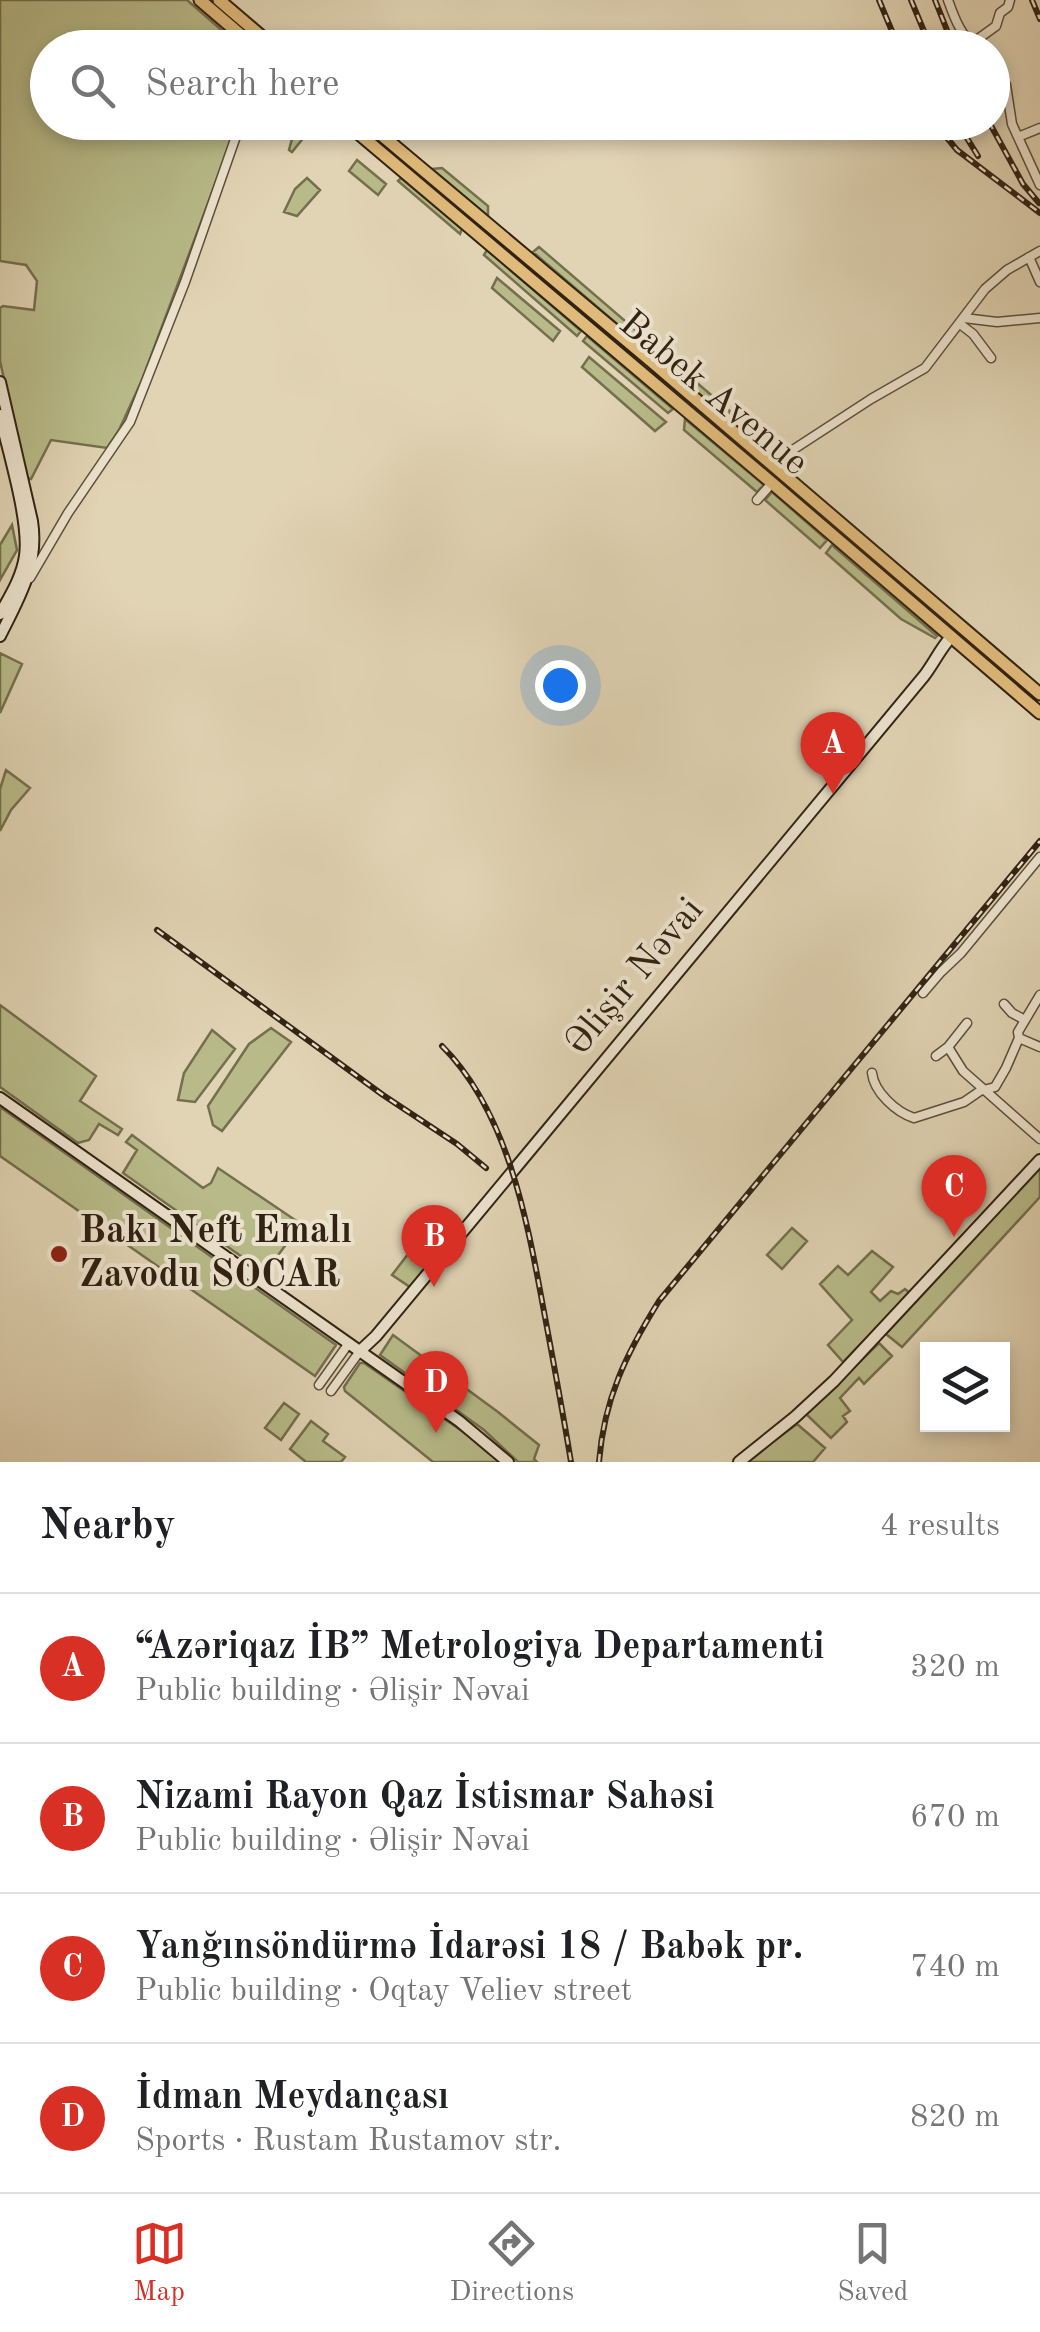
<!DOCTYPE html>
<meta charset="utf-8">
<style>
body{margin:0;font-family:"Old Standard TT",serif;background:#f6f6f6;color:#202124}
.controls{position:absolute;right:30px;bottom:30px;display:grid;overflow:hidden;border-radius:0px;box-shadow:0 5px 15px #0003}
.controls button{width:90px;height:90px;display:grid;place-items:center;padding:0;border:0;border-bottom:2px solid #e0e0e0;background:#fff;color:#202124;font:50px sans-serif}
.you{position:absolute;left:560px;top:685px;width:35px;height:35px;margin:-25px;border:8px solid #fff;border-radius:50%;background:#1a73e8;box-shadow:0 0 0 15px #1a73e833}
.badge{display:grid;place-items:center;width:65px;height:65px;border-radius:50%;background:#d93025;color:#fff;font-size:32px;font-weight:700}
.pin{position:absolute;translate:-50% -82px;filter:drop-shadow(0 2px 5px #0008)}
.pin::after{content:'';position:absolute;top:52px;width:35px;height:30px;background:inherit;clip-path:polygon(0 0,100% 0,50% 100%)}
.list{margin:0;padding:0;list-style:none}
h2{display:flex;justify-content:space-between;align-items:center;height:130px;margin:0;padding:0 40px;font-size:42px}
h2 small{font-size:32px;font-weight:400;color:#757577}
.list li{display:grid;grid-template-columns:65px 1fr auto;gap:30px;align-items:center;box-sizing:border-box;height:150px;padding:0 40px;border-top:2px solid #e0e0e0}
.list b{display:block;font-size:38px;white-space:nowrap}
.list p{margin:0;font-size:32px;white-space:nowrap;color:#757577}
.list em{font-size:32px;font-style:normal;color:#757577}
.icon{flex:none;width:55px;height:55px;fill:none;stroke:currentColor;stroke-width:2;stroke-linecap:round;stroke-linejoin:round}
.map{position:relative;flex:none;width:1040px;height:1462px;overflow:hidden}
.search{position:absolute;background:#fff;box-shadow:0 5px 15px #0003;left:30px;right:30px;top:30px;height:110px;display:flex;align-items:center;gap:25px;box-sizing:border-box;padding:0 35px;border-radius:55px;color:#757577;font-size:38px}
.sheet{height:730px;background:#fff}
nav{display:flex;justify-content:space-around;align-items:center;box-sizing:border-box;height:140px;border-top:2px solid #e0e0e0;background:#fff;font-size:28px;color:#757577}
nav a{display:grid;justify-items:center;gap:5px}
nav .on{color:#d93025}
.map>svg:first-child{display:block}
.green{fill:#b8bb89;stroke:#746f4e;stroke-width:2.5}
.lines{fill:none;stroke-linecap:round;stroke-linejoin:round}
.street-casing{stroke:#5d4f3b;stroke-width:11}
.secondary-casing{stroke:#312313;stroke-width:14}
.primary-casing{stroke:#312313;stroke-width:15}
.street{stroke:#ece3ce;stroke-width:8}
.secondary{stroke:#ece3ce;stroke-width:10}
.primary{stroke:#e0ba7a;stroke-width:11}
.rail-casing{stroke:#312313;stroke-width:6}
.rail{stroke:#ece3ce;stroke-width:2.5;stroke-dasharray:8;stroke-linecap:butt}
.poi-dot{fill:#8f2418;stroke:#ece3ce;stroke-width:4}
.labels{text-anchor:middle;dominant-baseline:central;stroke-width:8;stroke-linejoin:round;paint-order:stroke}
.street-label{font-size:38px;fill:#312313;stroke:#ece3ce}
.poi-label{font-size:38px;font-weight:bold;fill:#312313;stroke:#ece3ce;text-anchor:start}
</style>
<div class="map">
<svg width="1040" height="1462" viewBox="0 0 1040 1462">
<rect width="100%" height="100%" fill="#e1d4b4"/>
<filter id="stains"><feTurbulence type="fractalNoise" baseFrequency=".002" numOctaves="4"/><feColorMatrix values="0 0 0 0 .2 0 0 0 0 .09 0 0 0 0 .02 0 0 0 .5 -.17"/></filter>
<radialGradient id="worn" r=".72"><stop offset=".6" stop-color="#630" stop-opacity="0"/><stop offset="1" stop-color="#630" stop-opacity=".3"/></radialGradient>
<!-- green -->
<path class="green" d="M0 0H187L241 47 48 48V122L238 123 142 380 119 430 107 448 51 440 31 479 26 478 0 361V308L3 306 34 310 37 281 26 265 0 261Z
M308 122 313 126 292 152 289 150 293 135 271 125 272 123Z
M357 160 386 184 378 195 349 171Z
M442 168 488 206V216L432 169Z
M307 178 320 190 297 216 284 212 295 189Z
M401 178 462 229 460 234 398 181Z
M539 247 731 412 726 417 533 252Z
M487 250 581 331 577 336 484 255Z
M497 278 560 331 553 341 492 288Z
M587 336 673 409 668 413 583 341Z
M589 357 666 422 655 431 582 367Z
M685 419 764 485 757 492 684 430Z
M772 492 827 540 820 548 765 500Z
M12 525 17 550 0 580V545Z
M832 545 937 636 935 638 901 619 826 553Z
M0 653 22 664 0 713Z
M6 770 30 788 11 810 0 831V789Z
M0 1005 96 1076 80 1101 122 1129 118 1135 99 1124 89 1140 78 1143 0 1087Z
M271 1028 291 1042 222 1131 213 1125 208 1106 249 1044Z
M212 1030 235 1049 195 1102 178 1100 184 1073Z
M0 1107 336 1345 315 1376 0 1156Z
M132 1135 203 1188 211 1183 218 1168 301 1224 265 1273 123 1173 137 1150 126 1142Z
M1040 1168V1197L902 1347 886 1334Z
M434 1220 453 1236 410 1287 392 1275Z
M792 1228 807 1241 782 1269 767 1255Z
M872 1251 893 1267 871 1292 880 1301 891 1291 898 1294 905 1289 910 1293 843 1362 828 1345 852 1320 820 1284 838 1266 848 1275Z
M393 1335 498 1412 539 1445 534 1459 537 1462H518L484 1430 380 1355Z
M879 1343 892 1356 864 1384 859 1378 840 1398 850 1411 843 1416 847 1422 831 1438 806 1414Z
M360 1363H364L472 1438 501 1462H433L345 1391 344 1387Z
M284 1403 299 1414 281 1440 265 1428Z
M311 1421 328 1434 323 1441 345 1457 341 1462H306L290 1449Z
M797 1424 825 1448 813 1462H745Z"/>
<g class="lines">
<defs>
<path id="street" d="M948 0C955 19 960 34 976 48
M971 44 996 26 1000 13 1008 7 1010 0
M992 65 1006 85 1012 124 1040 185
M1018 137 1040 128
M1029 257 1040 282
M964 318 997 322 1040 318
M960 324 973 334 991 358
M774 466 788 453 871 399 925 368 985 289 1007 270 1040 251
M757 500 772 483
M30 578 68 513 130 422 185 282 241 122
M923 993 941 972 961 953 1040 857
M1004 1004 1012 1013 1025 1020
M1019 1038 1040 1047
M948 1047 963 1071 1040 1139
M936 1056 948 1047 967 1023
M872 1073C874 1092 896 1112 914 1118L964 1102 980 1091 995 1087 1006 1068 1019 1038 1018 1032 1040 995
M319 1385 349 1343
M331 1391 360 1351"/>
<path id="secondary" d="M0 382 32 521C39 565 19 598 0 636
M0 415C8 451 30 521 25 556 22 577 10 596 0 614
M0 1098 459 1421 508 1462
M360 1351 376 1336 924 676C934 663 940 649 951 637
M739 1462 795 1417 834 1381 1040 1160"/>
<path id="primary" d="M200 0 256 48
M219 0 275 48
M345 122 772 483 1040 713
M366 122 651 361 1040 694"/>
</defs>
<!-- street casing -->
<use href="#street" class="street-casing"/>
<!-- secondary casing -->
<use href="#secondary" class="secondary-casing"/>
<!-- primary casing -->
<use href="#primary" class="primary-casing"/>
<!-- street -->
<use href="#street" class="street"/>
<!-- secondary -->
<use href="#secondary" class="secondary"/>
<!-- primary -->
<use href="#primary" class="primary"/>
<defs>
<path id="rail" d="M879 0 899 48
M911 0 931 48
M935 0 954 48
M1032 0 1040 19
M934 122 957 150 1040 213
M957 122 978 156
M989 122 1023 184 1039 203
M157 930 383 1095 457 1144 486 1168
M442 1046C510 1114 528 1226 545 1317 554 1365 563 1413 571 1462
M599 1462C604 1399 626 1354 659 1301L1040 841"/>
</defs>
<!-- rail casing -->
<use href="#rail" class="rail-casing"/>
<!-- rail -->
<use href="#rail" class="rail"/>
</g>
<!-- markers -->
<circle class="poi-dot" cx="59" cy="1254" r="10"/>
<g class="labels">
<!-- street labels -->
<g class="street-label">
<text transform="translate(713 394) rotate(40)">Babek Avenue</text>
<text transform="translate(635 977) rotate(-50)">Əlişir Nəvai</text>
</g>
<!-- poi labels -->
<g class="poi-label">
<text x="79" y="1232">Bakı Neft Emalı<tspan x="79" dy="44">Zavodu SOCAR</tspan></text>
</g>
</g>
<rect width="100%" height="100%" filter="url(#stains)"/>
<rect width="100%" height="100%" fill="url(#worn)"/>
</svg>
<div class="controls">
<button><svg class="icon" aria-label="layers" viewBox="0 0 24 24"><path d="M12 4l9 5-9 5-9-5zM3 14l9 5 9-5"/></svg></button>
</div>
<div class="you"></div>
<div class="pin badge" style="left:833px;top:794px">A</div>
<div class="pin badge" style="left:434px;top:1287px">B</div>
<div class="pin badge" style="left:954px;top:1237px">C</div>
<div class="pin badge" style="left:436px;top:1433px">D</div>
<div class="search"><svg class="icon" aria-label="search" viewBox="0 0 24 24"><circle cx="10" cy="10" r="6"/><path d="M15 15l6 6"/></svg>Search here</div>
</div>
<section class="sheet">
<h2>Nearby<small>4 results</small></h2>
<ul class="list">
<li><span class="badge">A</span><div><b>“Azəriqaz İB” Metrologiya Departamenti</b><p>Public building · Əlişir Nəvai</p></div><em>320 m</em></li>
<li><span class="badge">B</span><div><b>Nizami Rayon Qaz İstismar Sahəsi</b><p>Public building · Əlişir Nəvai</p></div><em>670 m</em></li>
<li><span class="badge">C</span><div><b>Yanğınsöndürmə İdarəsi 18 / Babək pr.</b><p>Public building · Oqtay Veliev street</p></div><em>740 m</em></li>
<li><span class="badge">D</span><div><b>İdman Meydançası</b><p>Sports · Rustam Rustamov str.</p></div><em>820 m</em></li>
</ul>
</section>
<nav>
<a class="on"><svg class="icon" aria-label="map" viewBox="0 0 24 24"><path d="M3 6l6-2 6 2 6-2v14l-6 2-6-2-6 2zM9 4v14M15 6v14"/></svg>Map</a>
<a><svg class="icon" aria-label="directions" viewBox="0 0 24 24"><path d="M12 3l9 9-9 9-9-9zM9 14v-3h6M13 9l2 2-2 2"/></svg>Directions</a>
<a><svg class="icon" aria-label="saved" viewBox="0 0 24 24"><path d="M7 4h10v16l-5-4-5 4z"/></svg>Saved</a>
</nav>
